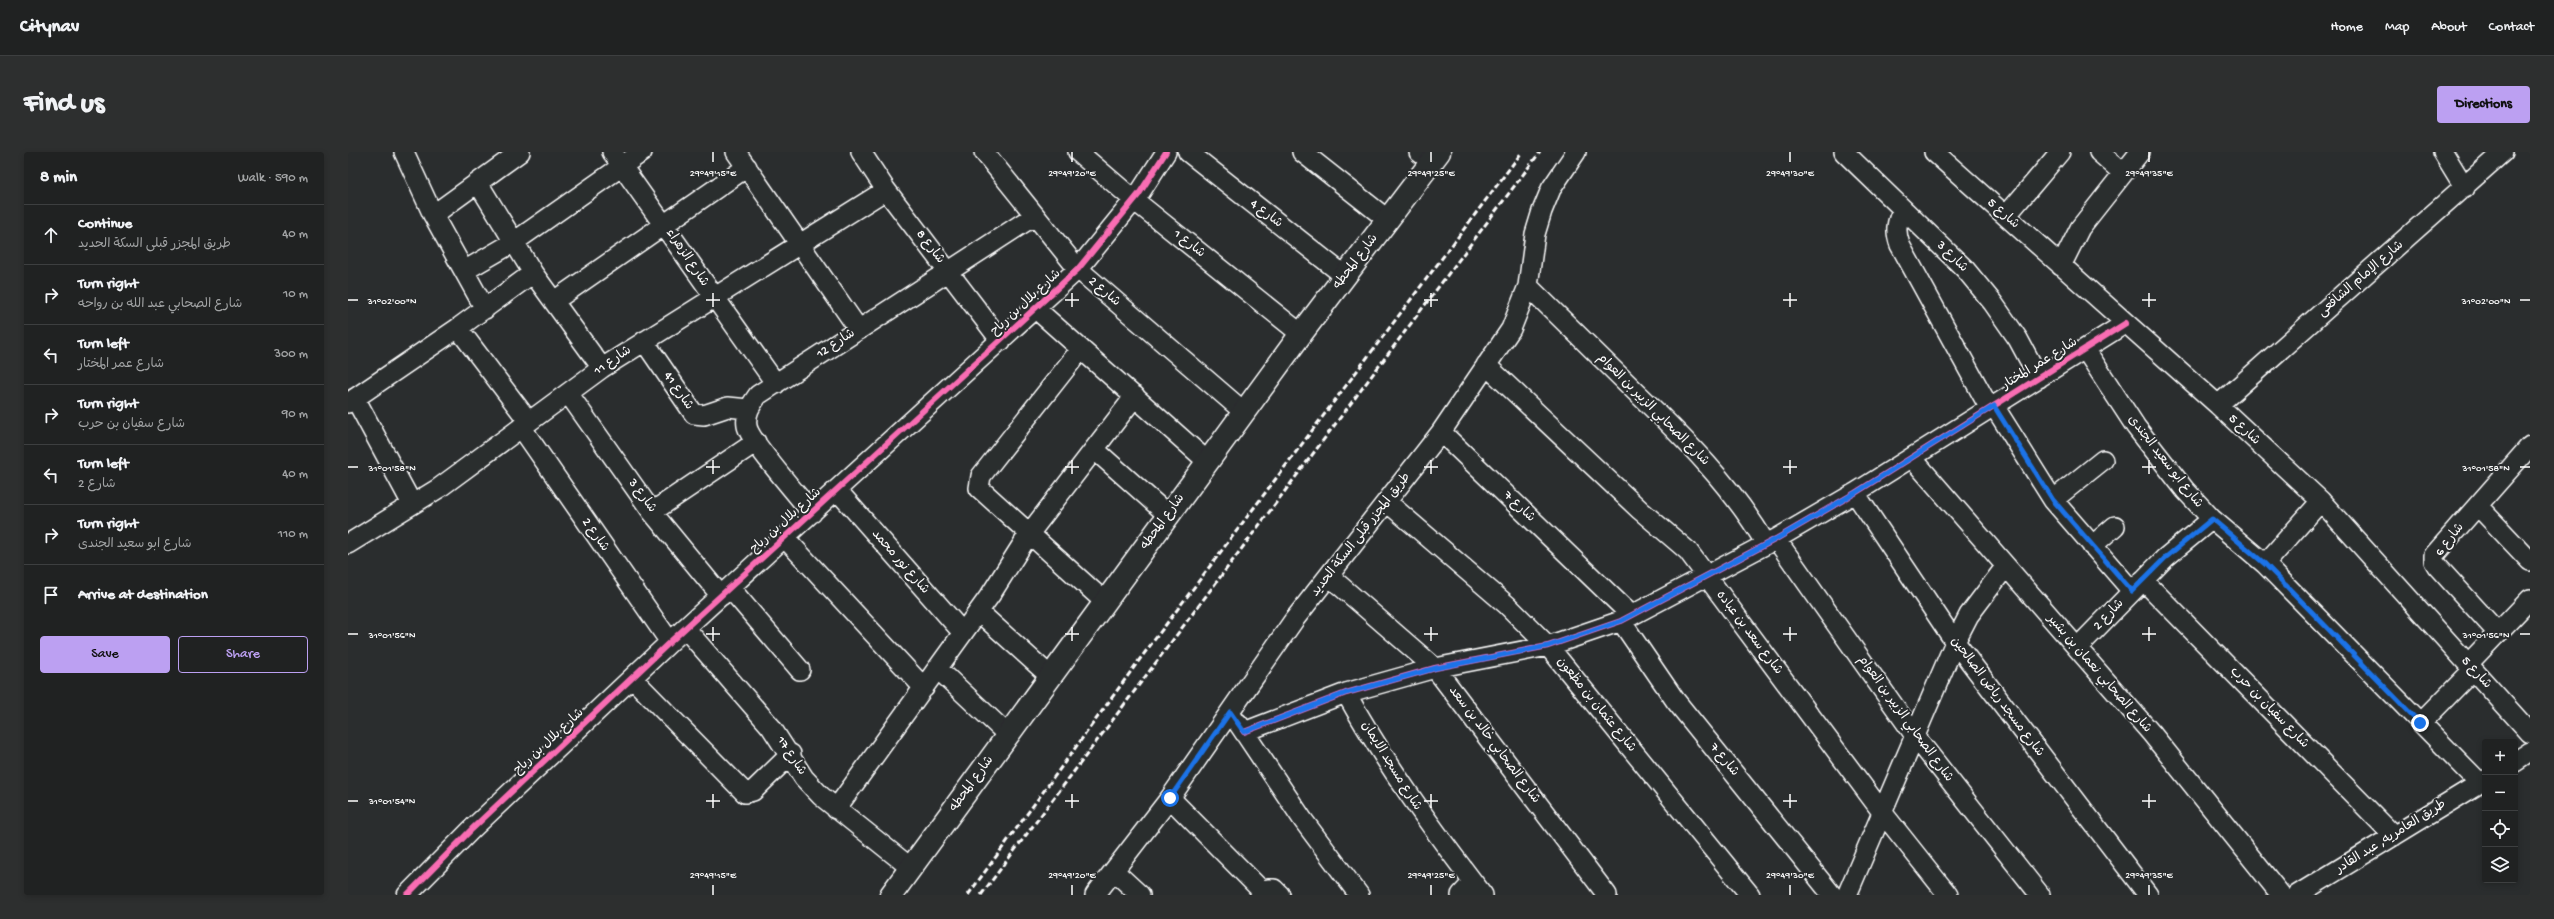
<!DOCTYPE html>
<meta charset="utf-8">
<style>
body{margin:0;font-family:"Gochi Hand","Playpen Sans Arabic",sans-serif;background:#2d2f2f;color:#f1f3f6}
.controls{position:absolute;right:12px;bottom:12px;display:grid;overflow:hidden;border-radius:4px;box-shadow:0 2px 6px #0003}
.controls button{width:36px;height:36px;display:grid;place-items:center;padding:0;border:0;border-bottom:1px solid #3d3f40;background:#202222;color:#f1f3f6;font:20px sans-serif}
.stop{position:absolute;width:12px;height:12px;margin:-9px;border:3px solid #1a73e8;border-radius:50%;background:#fff}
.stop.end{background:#1a73e8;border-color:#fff;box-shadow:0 1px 4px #0008}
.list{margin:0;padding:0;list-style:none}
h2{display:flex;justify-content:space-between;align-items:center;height:52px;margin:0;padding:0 16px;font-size:17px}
h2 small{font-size:13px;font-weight:400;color:#a2a4a5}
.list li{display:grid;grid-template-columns:26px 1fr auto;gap:12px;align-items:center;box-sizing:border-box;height:60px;padding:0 16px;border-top:1px solid #3d3f40}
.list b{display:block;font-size:15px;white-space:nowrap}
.list p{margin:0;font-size:13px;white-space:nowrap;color:#a2a4a5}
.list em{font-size:13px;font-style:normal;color:#a2a4a5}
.actions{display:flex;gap:8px;padding:12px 16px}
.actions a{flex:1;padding:9px 0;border:1px solid #bca0f2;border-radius:4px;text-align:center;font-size:14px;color:#bca0f2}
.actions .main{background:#bca0f2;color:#111}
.icon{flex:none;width:22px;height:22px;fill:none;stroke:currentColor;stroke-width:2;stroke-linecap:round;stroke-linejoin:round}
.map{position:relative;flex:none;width:2182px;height:743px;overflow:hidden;border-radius:4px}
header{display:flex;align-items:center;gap:24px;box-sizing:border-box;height:56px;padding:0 20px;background:#202222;border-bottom:1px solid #3d3f40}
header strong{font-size:19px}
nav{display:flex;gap:22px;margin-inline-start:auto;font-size:14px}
.intro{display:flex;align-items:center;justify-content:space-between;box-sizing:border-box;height:96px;padding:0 24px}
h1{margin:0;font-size:28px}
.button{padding:10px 18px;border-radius:4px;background:#bca0f2;color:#111;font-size:14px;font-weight:700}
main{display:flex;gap:24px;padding:0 24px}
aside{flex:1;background:#202222;border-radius:4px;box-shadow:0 2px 6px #0003}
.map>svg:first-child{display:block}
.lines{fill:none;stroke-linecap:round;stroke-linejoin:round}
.minor-casing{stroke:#fff;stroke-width:22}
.tertiary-casing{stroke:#fff;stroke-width:25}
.minor{stroke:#2a2d2e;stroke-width:19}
.tertiary{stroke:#2a2d2e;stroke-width:22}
.rail{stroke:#fff;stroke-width:3;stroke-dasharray:6 3;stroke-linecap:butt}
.cycleway-casing{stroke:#2a2d2e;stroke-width:8}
.cycleway{stroke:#f96db3;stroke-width:6}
.route{stroke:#1a73e8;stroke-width:5}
.ticks{fill:none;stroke:#fff;stroke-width:1.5}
.labels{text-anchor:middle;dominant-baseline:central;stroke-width:4;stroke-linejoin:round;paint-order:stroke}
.street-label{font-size:13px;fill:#fff;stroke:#2a2d2e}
.ticks-label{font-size:10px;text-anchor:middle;fill:#fff;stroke:#2a2d2e;stroke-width:4;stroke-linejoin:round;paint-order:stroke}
</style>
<header>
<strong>Citynav</strong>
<nav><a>Home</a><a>Map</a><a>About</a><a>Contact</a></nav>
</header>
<div class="intro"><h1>Find us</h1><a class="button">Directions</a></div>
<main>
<aside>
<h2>8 min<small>Walk · 590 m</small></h2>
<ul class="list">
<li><svg class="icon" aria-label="ahead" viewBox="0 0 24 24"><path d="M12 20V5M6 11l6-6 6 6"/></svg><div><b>Continue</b><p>طريق المجزر قبلى السكة الحديد</p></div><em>40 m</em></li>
<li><svg class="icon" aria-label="right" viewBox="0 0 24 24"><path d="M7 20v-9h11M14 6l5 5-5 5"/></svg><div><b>Turn right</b><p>شارع الصحابي عبد الله بن رواحه</p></div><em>10 m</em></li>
<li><svg class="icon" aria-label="left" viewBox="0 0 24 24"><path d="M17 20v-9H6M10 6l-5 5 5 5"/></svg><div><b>Turn left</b><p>شارع عمر المختار</p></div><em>300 m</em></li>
<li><svg class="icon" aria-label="right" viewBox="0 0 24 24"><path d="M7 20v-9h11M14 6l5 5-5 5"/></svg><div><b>Turn right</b><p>شارع سفيان بن حرب</p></div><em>90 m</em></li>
<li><svg class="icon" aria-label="left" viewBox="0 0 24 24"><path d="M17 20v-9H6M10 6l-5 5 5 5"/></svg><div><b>Turn left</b><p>شارع 2</p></div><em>40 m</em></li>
<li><svg class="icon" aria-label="right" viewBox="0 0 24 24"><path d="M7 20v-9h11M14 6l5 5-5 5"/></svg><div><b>Turn right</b><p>شارع ابو سعيد الجندى</p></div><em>110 m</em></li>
<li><svg class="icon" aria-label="arrive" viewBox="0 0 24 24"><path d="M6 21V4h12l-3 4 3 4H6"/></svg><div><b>Arrive at destination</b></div></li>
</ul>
<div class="actions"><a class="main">Save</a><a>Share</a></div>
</aside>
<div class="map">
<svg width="2182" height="743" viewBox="0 0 2182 743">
<rect width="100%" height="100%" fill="#2a2d2e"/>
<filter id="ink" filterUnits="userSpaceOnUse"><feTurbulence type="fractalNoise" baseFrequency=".025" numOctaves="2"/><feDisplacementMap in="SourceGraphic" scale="8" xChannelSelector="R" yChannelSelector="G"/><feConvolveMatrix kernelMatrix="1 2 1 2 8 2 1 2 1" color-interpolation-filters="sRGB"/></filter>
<g filter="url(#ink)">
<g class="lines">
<defs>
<path id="minor" d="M56 0 85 63 137 157
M264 0 428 232
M388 0 511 178
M513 0 538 38 653 189
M636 0 730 117 896 260
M730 0 786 48 953 182
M840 0 997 124
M954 0 1040 68
M1071 0 1084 10
M1496 0 1617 117 1645 151 1670 187 1691 226
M1586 0 1870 253 1973 349 2182 581
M1751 0 1775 21
M2095 0 2117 36
M130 31 185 121 254 216
M1555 57C1548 71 1547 79 1552 93L1642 257
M85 63 172 0
M1658 64 1712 0
M1713 114 1732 76 1792 0
M116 119 166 90 294 0
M1180 134C1216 169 1252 205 1288 240 1337 287 1384 334 1418 392
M206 149 399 15
M688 157 860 310
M110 176 181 270
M296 189 346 262 356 263 380 255 400 257
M733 197 633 324 631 336 757 450
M1737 197 1788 275 1837 338 1864 367 1917 412 2132 631
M1138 213 1292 358 1340 399 1534 660 1600 743
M220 241 304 360 373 444
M7 246 64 352
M0 251 110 176 185 121
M1870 253 2155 0
M1646 254 1705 348 1784 439
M173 275 322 490
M1093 280 1283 463
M746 297 820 363
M1564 306 1804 582 1933 743
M489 338 615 481
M1507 341 1607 490 1800 743
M1705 348 1755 308
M1039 350 1159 453 1200 494 1402 743
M2130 354 2182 409
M304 360 408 290
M464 361C452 346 401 288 399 274 397 261 403 253 410 243L686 64
M437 386 576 536
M1428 387 1570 588 1692 743
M0 392 91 336 254 216 538 38
M1744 394 1767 374
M1917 412 1973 349
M981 424 1087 516 1259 743
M1795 428 2046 684
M382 436 452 518
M631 460 703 525
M1273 469 1327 548 1484 743
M337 476 423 575 456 626 473 644 563 716
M2150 481 2089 414 2086 409V403L2182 294
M1729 496 1817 406 1864 367
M2120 512 2182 447
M590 517 660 583
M284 526 397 641 405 639 443 602
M998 541C1038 613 1085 678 1135 743
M890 571 955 668 1011 743
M2073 571 2125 518
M896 580 998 541 1087 516 1200 494 1273 469 1428 387 1507 341 1778 171
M2167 610 2182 600
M822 646 915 740
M488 657 643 442 681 382 787 244
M766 719 792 743
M59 743 124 677 322 490 730 117 791 42 818 0
M747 743 822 646 946 468 1093 280 1163 177 1180 134 1187 82 1194 59 1203 37 1228 0
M912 743 920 737H926L932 743
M1113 743 1125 730
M1499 743 1607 490 1621 463 1658 414
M1949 743 2137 628"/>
<path id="tertiary" d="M543 743 953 182 1091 0"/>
</defs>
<!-- minor casing -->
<use href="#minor" class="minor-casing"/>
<!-- tertiary casing -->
<use href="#tertiary" class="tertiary-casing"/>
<!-- minor -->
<use href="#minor" class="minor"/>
<!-- tertiary -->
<use href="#tertiary" class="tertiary"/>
<!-- rail -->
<path class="rail" d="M620 743 792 507 1174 0
M633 743 1192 0"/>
<defs>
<path id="cycleway" d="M896 580 998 541 1087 516 1200 494 1273 469 1428 387 1507 341 1778 171
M59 743 124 677 322 490 730 117 791 42 818 0"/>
</defs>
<!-- cycleway casing -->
<use href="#cycleway" class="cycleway-casing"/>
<!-- cycleway -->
<use href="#cycleway" class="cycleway"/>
</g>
</g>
<g class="lines" filter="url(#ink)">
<!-- route -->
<path class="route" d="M822 646 882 560 896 580 998 541 1088 516 1200 494 1273 469 1428 387 1507 341 1646 254 1705 348 1784 439 1817 406 1864 367 1917 412 2072 571"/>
</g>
<!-- ticks -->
<path class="ticks" d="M365 0V10M724 0V10M1083 0V10M1442 0V10M1801 0V10M365 141V155M724 141V155M1083 141V155M1442 141V155M1801 141V155M0 148H10M358 148H372M717 148H731M1076 148H1090M1435 148H1449M1794 148H1808M2172 148H2182M365 308V322M724 308V322M1083 308V322M1442 308V322M1801 308V322M0 315H10M358 315H372M717 315H731M1076 315H1090M1435 315H1449M1794 315H1808M2172 315H2182M365 475V489M724 475V489M1083 475V489M1442 475V489M1801 475V489M0 482H10M358 482H372M717 482H731M1076 482H1090M1435 482H1449M1794 482H1808M2172 482H2182M365 642V656M724 642V656M1083 642V656M1442 642V656M1801 642V656M0 649H10M358 649H372M717 649H731M1076 649H1090M1435 649H1449M1794 649H1808M365 733V743M724 733V743M1083 733V743M1442 733V743M1801 733V743"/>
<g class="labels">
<!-- street labels -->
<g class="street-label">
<text transform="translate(918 62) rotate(38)">شارع 4</text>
<text transform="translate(1655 62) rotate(42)">شارع 5</text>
<text transform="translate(841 92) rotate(39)">شارع 1</text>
<text transform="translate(582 95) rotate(53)">شارع 8</text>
<text transform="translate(1604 105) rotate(45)">شارع 3</text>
<text transform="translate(339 106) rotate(56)">شارع الزهراء</text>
<text transform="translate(1008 110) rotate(-53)">شارع المحطه</text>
<text transform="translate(2013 127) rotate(-41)">شارع الإمام الشافعى</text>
<text transform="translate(756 140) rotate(41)">شارع 2</text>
<text transform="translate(678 151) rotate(-43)">شارع بلال بن رباح</text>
<text transform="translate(488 192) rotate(-33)">شارع 12</text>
<text transform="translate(265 209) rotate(-34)">شارع 11</text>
<text transform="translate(1692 212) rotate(-32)">شارع عمر المختار</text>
<text transform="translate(330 239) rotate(56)">شارع 41</text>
<text transform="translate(1305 258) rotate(45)">شارع الصحابي الزبير بن العوام</text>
<text transform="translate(1896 278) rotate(43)">شارع 5</text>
<text transform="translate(1817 310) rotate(52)">شارع ابو سعيد الجندى</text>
<text transform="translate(294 344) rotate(54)">شارع 3</text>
<text transform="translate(1171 355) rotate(44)">شارع 7</text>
<text transform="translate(438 369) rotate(-42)">شارع بلال بن رباح</text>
<text transform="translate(815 370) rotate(-54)">شارع المحطه</text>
<text transform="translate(247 383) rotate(55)">شارع 2</text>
<text transform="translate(1013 383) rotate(-52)">طريق المجزر قبلى السكة الحديد</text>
<text transform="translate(2102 388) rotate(-52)">شارع 6</text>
<text transform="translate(552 410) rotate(49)">شارع نور محمد</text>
<text transform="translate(1761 463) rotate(-46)">شارع 2</text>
<text transform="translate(1401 481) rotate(53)">شارع سعد بن عباده</text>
<text transform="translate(2128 521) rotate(48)">شارع 5</text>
<text transform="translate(1751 522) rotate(49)">شارع الصحابي نعمان بن بشير</text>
<text transform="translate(1649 545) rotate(53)">شارع مسجد رياض الصالحين</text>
<text transform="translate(1248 553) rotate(51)">شارع عثمان بن مظعون</text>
<text transform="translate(1921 556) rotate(46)">شارع سفيان بن حرب</text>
<text transform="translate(1557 567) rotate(54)">شارع الصحابي الزبير بن العوام</text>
<text transform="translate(201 590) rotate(-43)">شارع بلال بن رباح</text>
<text transform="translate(1146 593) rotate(53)">شارع الصحابي خالد بن سعد</text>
<text transform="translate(443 604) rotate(57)">شارع 17</text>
<text transform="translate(1376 608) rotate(51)">شارع 7</text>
<text transform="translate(1043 614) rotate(58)">شارع مسجد الايمان</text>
<text transform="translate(624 632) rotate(-54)">شارع المحطه</text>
<text transform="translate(2043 685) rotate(-32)">طريق العامريه, عبد القادر</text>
</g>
</g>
<g class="ticks-label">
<text x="365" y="24">29°49'15"E</text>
<text x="724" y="24">29°49'20"E</text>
<text x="1083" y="24">29°49'25"E</text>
<text x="1442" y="24">29°49'30"E</text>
<text x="1801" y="24">29°49'35"E</text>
<text x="44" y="152">31°02'00"N</text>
<text x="2138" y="152">31°02'00"N</text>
<text x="44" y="319">31°01'58"N</text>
<text x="2138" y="319">31°01'58"N</text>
<text x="44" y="486">31°01'56"N</text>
<text x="2138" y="486">31°01'56"N</text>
<text x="44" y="652">31°01'54"N</text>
<text x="365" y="726">29°49'15"E</text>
<text x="724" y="726">29°49'20"E</text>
<text x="1083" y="726">29°49'25"E</text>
<text x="1442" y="726">29°49'30"E</text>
<text x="1801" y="726">29°49'35"E</text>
</g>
</svg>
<div class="controls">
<button>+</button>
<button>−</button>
<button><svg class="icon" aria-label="locate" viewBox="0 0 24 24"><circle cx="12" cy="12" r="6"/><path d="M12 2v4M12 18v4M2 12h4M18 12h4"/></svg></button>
<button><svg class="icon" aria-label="layers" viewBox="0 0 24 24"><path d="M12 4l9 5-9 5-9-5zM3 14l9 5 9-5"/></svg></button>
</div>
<div class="stop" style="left:822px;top:646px"></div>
<div class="stop end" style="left:2072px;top:571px"></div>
</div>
</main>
